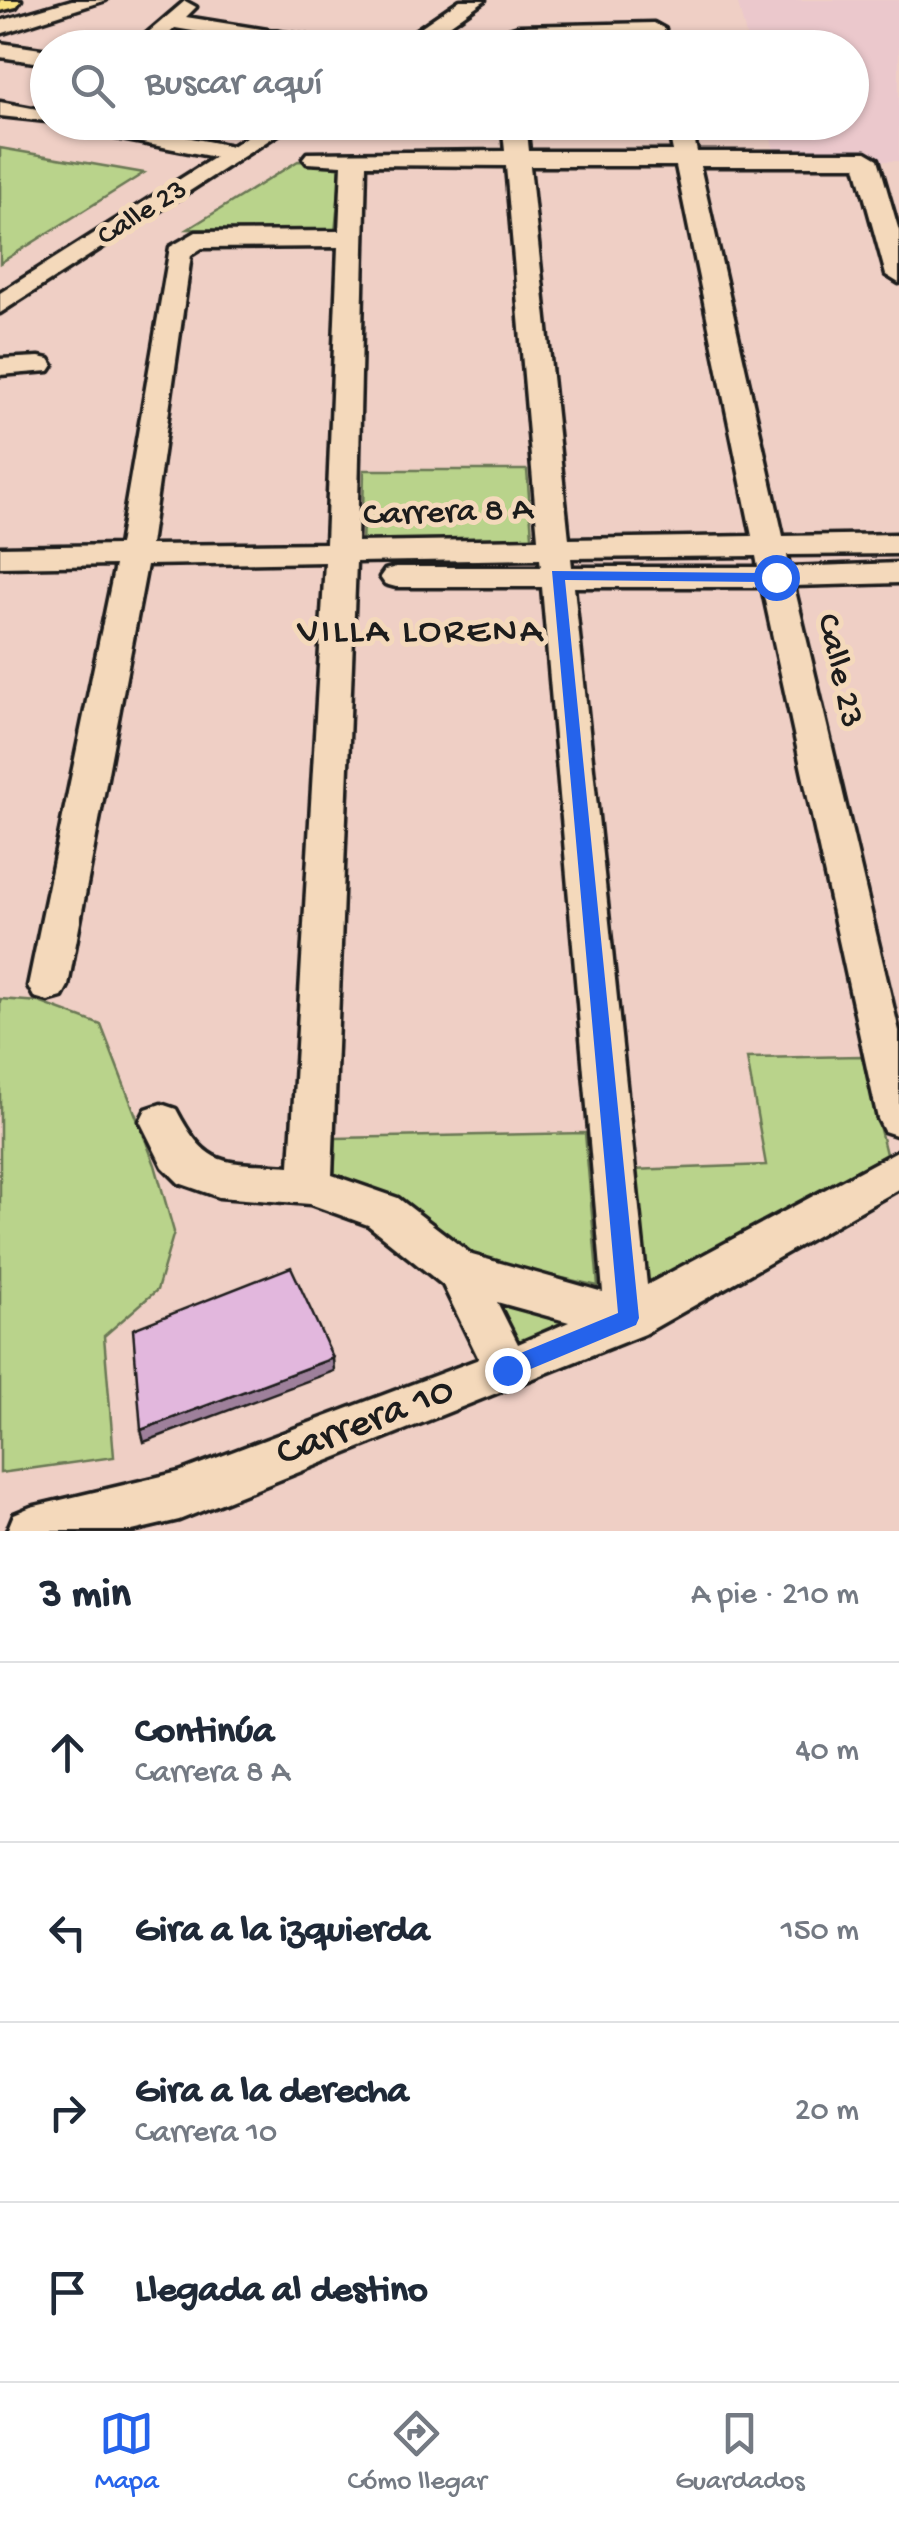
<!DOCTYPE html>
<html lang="es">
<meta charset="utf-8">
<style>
body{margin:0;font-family:"Gochi Hand",sans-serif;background:#f6f6f7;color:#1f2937}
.stop{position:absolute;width:30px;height:30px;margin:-22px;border:8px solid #2563eb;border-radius:50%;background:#fff}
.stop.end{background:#2563eb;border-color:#fff;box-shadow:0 2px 10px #0008}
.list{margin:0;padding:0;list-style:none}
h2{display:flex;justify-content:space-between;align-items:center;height:130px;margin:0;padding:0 40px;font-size:42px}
h2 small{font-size:32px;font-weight:400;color:#747a83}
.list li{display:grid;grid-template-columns:65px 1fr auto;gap:30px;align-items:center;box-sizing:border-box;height:180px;padding:0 40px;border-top:2px solid #e0e1e3}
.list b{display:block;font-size:38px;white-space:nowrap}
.list p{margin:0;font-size:32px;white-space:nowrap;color:#747a83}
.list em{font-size:32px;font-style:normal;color:#747a83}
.icon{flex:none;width:55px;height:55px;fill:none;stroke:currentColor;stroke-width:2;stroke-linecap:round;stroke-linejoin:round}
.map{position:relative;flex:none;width:899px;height:1531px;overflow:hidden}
.search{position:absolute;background:#fff;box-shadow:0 2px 8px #0004;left:30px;right:30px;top:30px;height:110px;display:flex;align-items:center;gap:25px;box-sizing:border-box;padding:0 35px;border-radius:55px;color:#747a83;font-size:38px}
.sheet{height:850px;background:#fff}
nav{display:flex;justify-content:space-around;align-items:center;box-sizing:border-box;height:140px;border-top:2px solid #e0e1e3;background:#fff;font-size:28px;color:#747a83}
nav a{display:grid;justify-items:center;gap:5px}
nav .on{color:#2563eb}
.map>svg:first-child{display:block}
.built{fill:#ebc8cc}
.green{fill:#b9d38b;stroke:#6a7854;stroke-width:2.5}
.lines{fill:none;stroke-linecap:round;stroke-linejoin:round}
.minor-casing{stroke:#1c1c1c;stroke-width:7}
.primary-casing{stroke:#1c1c1c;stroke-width:7}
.minor{fill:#f4d9bb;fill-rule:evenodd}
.primary{fill:#f9e181;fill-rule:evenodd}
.shaded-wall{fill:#9e809b;stroke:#1c1c1c;stroke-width:2.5}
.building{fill:#e2b7dd;stroke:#1c1c1c;stroke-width:2.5}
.route{fill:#2563eb}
.labels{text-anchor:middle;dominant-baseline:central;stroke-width:10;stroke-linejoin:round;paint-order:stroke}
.far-street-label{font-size:30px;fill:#1c1c1c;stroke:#f4d9bb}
.street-label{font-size:35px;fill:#1c1c1c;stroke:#f4d9bb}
.neighbourhood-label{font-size:38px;letter-spacing:2.5px;fill:#1c1c1c;stroke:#f4d9bb}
.near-street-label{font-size:42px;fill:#1c1c1c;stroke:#f4d9bb}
</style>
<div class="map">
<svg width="899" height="1531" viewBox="0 0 899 1531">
<rect width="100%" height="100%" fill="#efcfc5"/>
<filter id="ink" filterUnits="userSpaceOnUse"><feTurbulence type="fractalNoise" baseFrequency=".01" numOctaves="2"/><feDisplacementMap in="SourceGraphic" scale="20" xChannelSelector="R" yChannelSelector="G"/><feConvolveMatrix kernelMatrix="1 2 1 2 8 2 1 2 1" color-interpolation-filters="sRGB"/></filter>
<g filter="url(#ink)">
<!-- built -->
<path class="built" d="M737 0H899V161H878L870 150H774L767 123 852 122V48L749 47Z"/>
<!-- green -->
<path class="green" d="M0 148 144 173 0 263Z
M298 161 342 162 335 232 188 229Z
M364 470H527L533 549 362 551Z
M0 999 39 1002 101 1025 155 1165 174 1232 157 1290 104 1336 114 1457 0 1473Z
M862 1056 886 1154 645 1293 631 1170 766 1165 747 1058Z
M585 1133 598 1286 472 1258 394 1195 334 1183 336 1138Z
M484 1292 591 1324 513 1352Z"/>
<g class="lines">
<defs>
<path id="minor" d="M72 0H106L0 34V21Z
M460 0H485L417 48H390Z
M185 1 196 7 186 17 336 41 347 48H293L175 28 154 48H130Z
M654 23 665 29 662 34 522 38 516 41 517 48H495L497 33 518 26Z
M0 43 48 50V64L0 57Z
M0 102 48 111V122H56L0 116Z
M59 122H110L232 146 269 122H297L0 313V293L215 157 70 129Z
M502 122H526L529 151H673L667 122H691L697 152H866L878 159 899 231V283L886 275 856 166H700L783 536 899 534V554L787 555 789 567 899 563V583L794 586 899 1031V1136L884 1131 878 1119 762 587H574L647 1285 899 1150V1189L644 1334 179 1520 132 1531H7L14 1514 31 1507 179 1472 479 1359 443 1285 368 1225 310 1204 219 1197 179 1183 163 1167 140 1121 146 1109 161 1104 176 1109C209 1172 224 1161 290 1166L325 562 147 565 68 986 62 997 48 1001 34 997 28 986 115 565 0 567V547L119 545 170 247 196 232 339 231 342 165 307 163 303 158 307 153 505 151ZM366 165 506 166 538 539 357 542ZM530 166H676L752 536 569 539ZM338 247 326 543 150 545 191 255 202 248ZM756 556 758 567H572L571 558ZM540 559 541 567H396L385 570 380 577 385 584 396 587H542L603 1292 472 1255 398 1198 332 1175 356 562ZM497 1302 569 1322 518 1344Z
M39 357 49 359 53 365 49 371 0 375V359Z"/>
<path id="primary" d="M0 0H21L16 7 0 11Z"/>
</defs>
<!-- minor casing -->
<use href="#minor" class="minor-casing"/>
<!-- primary casing -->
<use href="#primary" class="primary-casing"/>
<!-- minor -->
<use href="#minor" class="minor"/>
<!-- primary -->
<use href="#primary" class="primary"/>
</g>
<!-- shaded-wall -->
<path class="shaded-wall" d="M333 1358 334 1371 144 1442 141 1430Z"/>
<!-- building -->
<path class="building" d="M291 1267 333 1358 141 1430 133 1329Z"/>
</g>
<!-- route -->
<path class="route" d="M552 571 776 573 783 577 776 582 565 580 639 1318 636 1325 507 1379 499 1377V1362L618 1313Z"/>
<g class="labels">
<!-- far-street labels -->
<g class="far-street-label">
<text transform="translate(143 214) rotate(-32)">Calle 23</text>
</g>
<!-- street labels -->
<g class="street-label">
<text transform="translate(448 514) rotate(-2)">Carrera 8 A</text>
<text transform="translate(838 671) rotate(77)">Calle 23</text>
</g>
<!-- neighbourhood labels -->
<g class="neighbourhood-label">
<text x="421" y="633">VILLA LORENA</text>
</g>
<!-- near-street labels -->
<g class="near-street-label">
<text transform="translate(366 1424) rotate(-21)">Carrera 10</text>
</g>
</g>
</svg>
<div class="stop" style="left:776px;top:577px"></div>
<div class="stop end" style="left:507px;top:1370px"></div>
<div class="search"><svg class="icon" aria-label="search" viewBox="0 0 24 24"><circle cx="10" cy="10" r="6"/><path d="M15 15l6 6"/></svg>Buscar aquí</div>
</div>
<section class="sheet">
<h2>3 min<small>A pie · 210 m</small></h2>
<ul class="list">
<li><svg class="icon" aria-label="ahead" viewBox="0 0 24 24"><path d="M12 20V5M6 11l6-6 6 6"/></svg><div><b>Continúa</b><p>Carrera 8 A</p></div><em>40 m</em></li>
<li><svg class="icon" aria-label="left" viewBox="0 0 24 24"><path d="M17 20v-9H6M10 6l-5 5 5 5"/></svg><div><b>Gira a la izquierda</b></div><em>150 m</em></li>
<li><svg class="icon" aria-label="right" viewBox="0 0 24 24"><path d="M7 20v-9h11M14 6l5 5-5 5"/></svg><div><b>Gira a la derecha</b><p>Carrera 10</p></div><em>20 m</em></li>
<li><svg class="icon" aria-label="arrive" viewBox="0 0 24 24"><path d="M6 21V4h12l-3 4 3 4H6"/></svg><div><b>Llegada al destino</b></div></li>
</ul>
</section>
<nav>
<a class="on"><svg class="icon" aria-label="map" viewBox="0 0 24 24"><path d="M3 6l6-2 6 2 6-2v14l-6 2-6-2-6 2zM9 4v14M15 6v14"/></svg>Mapa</a>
<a><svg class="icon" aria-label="directions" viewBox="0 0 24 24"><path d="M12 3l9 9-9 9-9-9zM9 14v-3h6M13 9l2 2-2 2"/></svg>Cómo llegar</a>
<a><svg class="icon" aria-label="saved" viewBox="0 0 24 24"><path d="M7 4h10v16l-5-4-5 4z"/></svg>Guardados</a>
</nav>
